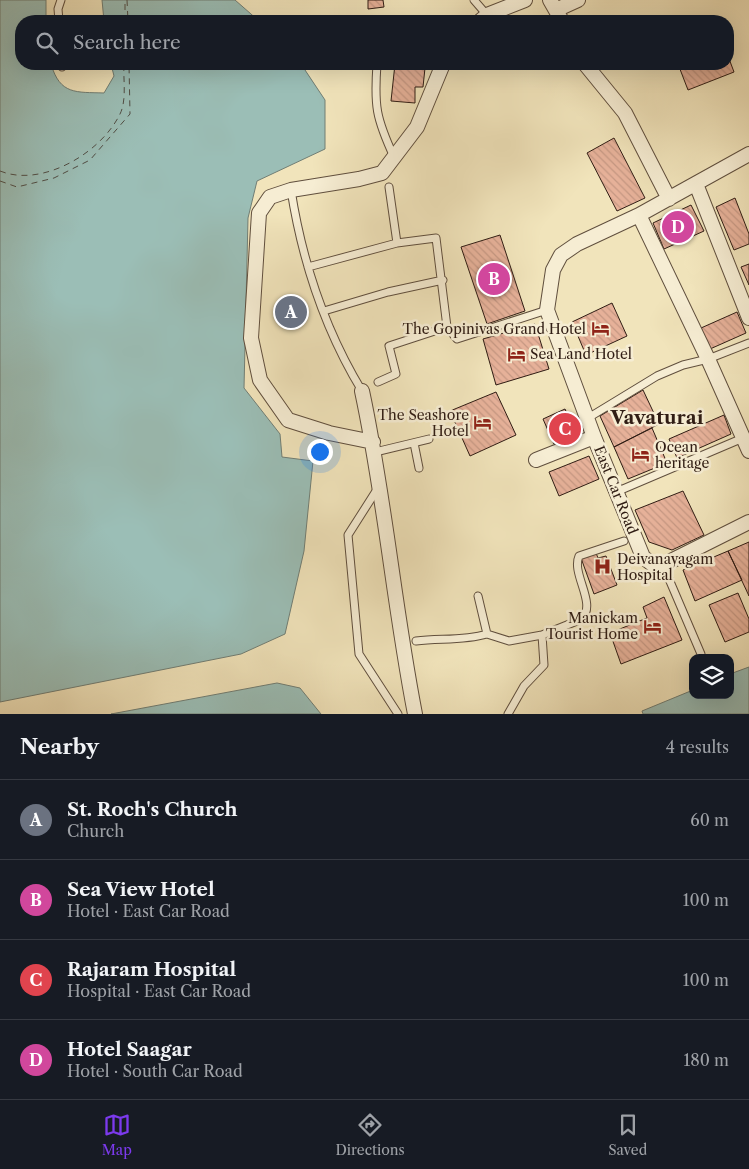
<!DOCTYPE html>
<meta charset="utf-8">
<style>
body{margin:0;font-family:"Libre Caslon Text",serif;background:#20242c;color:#f1f3f6}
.controls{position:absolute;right:15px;bottom:15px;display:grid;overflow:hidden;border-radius:10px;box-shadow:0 5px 20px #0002}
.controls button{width:45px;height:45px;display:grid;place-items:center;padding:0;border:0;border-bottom:1px solid #363941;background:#171b24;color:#f1f3f6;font:25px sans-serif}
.you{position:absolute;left:319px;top:451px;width:18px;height:18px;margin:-12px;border:4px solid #fff;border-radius:50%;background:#1a73e8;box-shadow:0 0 0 8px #1a73e833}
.badge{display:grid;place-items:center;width:32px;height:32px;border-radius:50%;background:#7c3aed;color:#fff;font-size:16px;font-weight:700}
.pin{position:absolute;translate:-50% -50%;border:2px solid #fff;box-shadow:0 1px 5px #0006}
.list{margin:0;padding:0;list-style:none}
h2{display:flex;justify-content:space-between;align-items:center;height:65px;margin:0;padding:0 20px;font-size:21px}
h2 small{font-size:16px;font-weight:400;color:#9ea1a6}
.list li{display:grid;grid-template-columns:32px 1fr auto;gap:15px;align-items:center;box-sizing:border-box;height:80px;padding:0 20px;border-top:1px solid #363941}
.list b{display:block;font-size:19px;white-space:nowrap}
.list p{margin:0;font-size:16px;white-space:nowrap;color:#9ea1a6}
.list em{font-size:16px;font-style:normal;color:#9ea1a6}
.icon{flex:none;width:28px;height:28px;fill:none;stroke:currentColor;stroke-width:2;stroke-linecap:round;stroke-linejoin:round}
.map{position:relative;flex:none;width:749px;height:714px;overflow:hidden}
.search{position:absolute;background:#171b24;box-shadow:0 5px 20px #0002;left:15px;right:15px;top:15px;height:55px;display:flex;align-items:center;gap:12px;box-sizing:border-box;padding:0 18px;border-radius:20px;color:#9ea1a6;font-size:19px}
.sheet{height:385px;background:#171b24}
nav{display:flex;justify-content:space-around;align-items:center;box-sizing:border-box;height:70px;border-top:1px solid #363941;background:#171b24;font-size:14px;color:#9ea1a6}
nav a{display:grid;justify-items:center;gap:2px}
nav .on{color:#7c3aed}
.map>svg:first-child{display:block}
.water{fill:#9bbeb6;stroke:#707e75}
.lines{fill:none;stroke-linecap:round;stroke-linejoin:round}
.ferry{stroke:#504d45;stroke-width:1;stroke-dasharray:6 5;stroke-linecap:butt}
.building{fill:url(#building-back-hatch);stroke:#301d14}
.lane-casing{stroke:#604f3e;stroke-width:9}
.street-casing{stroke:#604f3e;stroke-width:16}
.lane{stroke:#f6edd3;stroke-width:7}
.street{stroke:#f6edd3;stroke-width:14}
.labels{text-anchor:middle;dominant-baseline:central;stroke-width:5;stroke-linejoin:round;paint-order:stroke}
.poi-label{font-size:14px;fill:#301d14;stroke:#f6edd3;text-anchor:end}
.street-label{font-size:14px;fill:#301d14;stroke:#f6edd3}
.district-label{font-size:19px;font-weight:bold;fill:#301d14;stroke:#f6edd3}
</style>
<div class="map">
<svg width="749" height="714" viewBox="0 0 749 714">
<defs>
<pattern id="building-back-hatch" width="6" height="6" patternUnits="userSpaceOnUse" patternTransform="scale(1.25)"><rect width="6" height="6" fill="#e6b199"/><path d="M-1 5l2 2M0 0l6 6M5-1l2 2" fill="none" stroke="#c69883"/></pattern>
</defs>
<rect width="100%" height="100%" fill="#f1e4bb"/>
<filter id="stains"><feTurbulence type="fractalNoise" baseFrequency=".004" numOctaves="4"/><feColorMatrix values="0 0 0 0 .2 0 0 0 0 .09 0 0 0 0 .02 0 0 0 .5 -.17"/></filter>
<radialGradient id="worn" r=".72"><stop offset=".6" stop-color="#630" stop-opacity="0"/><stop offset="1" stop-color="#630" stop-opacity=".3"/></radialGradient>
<!-- water -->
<path class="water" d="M0 0H46V21H21V64H51C60 95 76 92 104 93L114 76 111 64H301L325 100V149L257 181 248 218 244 388 280 434 282 457 313 461 304 551 285 634 241 654 0 702Z
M102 0H235L259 21H104Z
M749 667V714H643L642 711 693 690V695H730V674Z
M277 683 300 688 321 714H111Z"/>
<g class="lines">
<!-- ferry -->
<path class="ferry" d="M127 0 128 21
M125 21V0
M0 171C42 188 101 153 120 114 127 100 123 79 124 64
M0 181 17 187 54 178 90 160 130 114 129 64"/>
</g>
<!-- building -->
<path class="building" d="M368 0H383L384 7 368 9Z
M728 56 734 72 688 90 678 64H728Z
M395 64H417L416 67 425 68 423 87H415V103L391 101Z
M614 138 645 198 617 211 587 153Z
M735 198 749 234V244L734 250 716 207Z
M691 205 704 231 664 249 653 223Z
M500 235 525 311 487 324 461 247Z
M749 264V285L741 267Z
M612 303 627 336 586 355 572 322Z
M737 312 746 333 710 349 701 328Z
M535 324 549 369 496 385 483 339Z
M643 390 659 424 614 447 600 416Z
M496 392 516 435 470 456 450 411Z
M565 409 576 434 554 444 543 419Z
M724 415 731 434 677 458 669 439Z
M652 428 667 463 628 479 614 447Z
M589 456 599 479 559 496 549 472Z
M683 491 704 535 672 550 649 542 635 510Z
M749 542V596L728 551Z
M728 551 742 580 695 601 683 570Z
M596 553 598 558 606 556 617 585 594 594 581 558Z
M738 593 749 619V632L725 642 709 605Z
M664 597 682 640 621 664 610 633 647 618 643 607Z"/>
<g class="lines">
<defs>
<path id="lane" d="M474 0 487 15
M59 21 58 9 61 0
M62 64V67
M377 64C374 106 376 118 394 157
M389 187 397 243 436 238 447 327 457 339 547 310
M291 190C302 260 325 330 362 391
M308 267 397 243
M324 311 388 292 443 280
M378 382 396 374 389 346 447 327
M588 418 657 376 683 365 708 359 749 343
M414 443 419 468
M375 452 429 439
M378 488 348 535 359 654 398 714
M616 492 743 438
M663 565 701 654
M478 596 487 634 509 641 542 635
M416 641C440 638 463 641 487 634
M508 714 524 686 544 665 542 635 582 619C597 603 571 574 579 556L624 541"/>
<path id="street" d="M550 0 562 21
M556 10 578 0
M480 21 487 15 525 0
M585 64 625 113 669 199
M749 154 639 215 577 244 561 255 553 270 547 310 594 437 643 557 652 564 663 565 749 522
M696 184 749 318
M639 215 708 359 749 451
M362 391C385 498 394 607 415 714
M373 442 329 433 288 420 260 380 251 338 259 213 270 197 291 190 359 179 382 173 417 127 443 64
M536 460 594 437"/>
</defs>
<!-- lane casing -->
<use href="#lane" class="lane-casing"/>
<!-- street casing -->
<use href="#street" class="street-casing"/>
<!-- lane -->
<use href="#lane" class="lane"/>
<!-- street -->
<use href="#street" class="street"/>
</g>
<!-- icons -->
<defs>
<symbol id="hotel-bare" viewBox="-9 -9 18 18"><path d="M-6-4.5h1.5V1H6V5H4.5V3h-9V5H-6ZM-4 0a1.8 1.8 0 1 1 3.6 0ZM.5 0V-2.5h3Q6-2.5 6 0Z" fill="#8f2418" stroke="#f6edd3" stroke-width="2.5" paint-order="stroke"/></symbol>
<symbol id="hospital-bare" viewBox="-9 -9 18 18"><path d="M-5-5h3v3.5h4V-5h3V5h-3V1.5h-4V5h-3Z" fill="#8f2418" stroke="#f6edd3" stroke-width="2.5" paint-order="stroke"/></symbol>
</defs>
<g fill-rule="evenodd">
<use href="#hotel-bare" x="588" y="316" width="25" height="25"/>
<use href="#hotel-bare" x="504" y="342" width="25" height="25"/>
<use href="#hotel-bare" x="470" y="410" width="25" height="25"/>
<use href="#hotel-bare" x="628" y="442" width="25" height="25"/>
<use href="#hospital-bare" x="590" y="554" width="25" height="25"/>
<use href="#hotel-bare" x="640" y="614" width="25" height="25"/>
</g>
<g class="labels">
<!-- poi labels -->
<g class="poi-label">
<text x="586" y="329">The Gopinivas Grand Hotel</text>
<text x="530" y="354" text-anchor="start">Sea Land Hotel</text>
<text x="469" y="415">The Seashore<tspan x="469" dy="16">Hotel</tspan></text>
<text x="655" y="447" text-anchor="start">Ocean<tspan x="655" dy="16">heritage</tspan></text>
<text x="617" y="559" text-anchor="start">Deivanayagam<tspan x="617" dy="16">Hospital</tspan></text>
<text x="638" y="618">Manickam<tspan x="638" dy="16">Tourist Home</tspan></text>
</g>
<!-- street labels -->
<g class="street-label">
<text transform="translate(616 490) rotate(68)">East Car Road</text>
</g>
<!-- district labels -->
<g class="district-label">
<text x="657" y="417">Vavaturai</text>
</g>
</g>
<rect width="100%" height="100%" filter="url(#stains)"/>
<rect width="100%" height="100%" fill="url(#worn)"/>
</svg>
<div class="controls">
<button><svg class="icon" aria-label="layers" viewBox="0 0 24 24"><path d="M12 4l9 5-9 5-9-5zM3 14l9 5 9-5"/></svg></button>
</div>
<div class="you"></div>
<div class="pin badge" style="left:291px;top:312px;background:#6b7280">A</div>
<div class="pin badge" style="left:494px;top:279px;background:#d1479c">B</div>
<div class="pin badge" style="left:565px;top:429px;background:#e0444e">C</div>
<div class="pin badge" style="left:678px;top:227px;background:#d1479c">D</div>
<div class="search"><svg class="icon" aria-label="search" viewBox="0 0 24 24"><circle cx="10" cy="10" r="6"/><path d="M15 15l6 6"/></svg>Search here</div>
</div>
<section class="sheet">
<h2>Nearby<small>4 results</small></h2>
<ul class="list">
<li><span class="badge" style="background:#6b7280">A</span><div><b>St. Roch's Church</b><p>Church</p></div><em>60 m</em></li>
<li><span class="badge" style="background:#d1479c">B</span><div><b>Sea View Hotel</b><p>Hotel · East Car Road</p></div><em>100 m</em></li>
<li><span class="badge" style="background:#e0444e">C</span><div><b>Rajaram Hospital</b><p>Hospital · East Car Road</p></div><em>100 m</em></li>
<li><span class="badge" style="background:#d1479c">D</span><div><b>Hotel Saagar</b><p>Hotel · South Car Road</p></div><em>180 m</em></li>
</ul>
</section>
<nav>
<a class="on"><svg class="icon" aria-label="map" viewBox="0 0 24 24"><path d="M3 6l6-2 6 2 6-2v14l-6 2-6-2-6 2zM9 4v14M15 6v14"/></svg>Map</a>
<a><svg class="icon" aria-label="directions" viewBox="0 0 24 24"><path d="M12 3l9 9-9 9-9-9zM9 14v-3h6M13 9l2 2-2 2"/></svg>Directions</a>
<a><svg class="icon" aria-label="saved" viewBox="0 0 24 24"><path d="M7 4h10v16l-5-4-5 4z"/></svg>Saved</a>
</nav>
